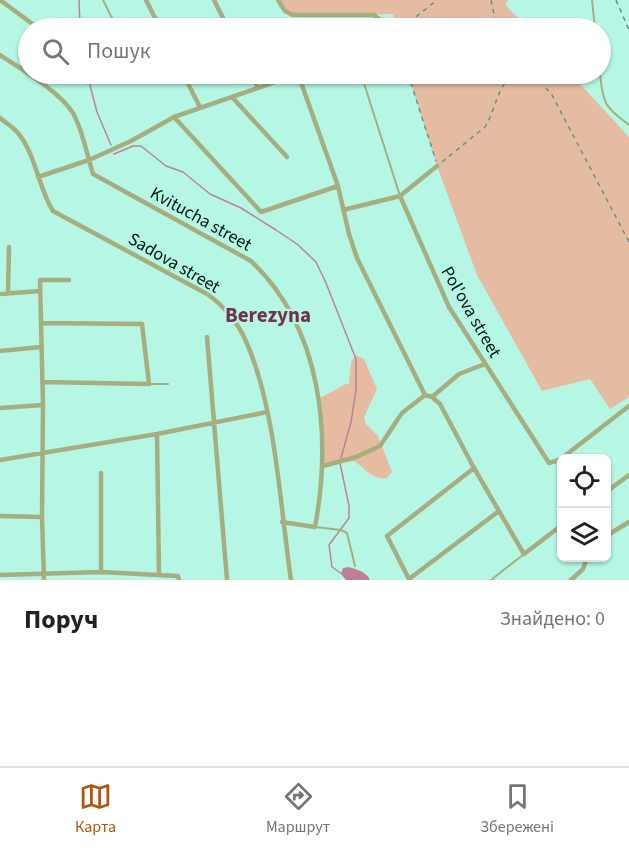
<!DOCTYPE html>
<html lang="uk">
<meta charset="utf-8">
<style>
body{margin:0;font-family:"Source Sans 3",sans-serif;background:#f6f6f6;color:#202124}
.controls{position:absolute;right:18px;bottom:18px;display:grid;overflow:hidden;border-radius:9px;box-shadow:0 2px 4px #0004}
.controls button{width:54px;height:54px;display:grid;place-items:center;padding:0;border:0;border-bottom:2px solid #e0e0e0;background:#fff;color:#202124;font:30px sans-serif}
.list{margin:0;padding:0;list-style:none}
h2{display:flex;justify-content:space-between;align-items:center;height:78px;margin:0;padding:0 24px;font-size:26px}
h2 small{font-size:20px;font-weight:400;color:#757577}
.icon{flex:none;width:33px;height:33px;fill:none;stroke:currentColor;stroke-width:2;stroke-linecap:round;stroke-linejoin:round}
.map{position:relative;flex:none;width:629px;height:580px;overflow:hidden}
.search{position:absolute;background:#fff;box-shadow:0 2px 4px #0004;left:18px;right:18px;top:18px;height:66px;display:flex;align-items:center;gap:15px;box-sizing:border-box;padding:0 21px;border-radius:33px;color:#757577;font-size:22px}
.sheet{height:186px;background:#fff}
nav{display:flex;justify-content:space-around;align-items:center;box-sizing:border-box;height:84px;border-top:2px solid #e0e0e0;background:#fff;font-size:16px;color:#757577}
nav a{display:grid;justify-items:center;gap:3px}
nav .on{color:#b45309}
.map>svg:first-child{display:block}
.green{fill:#e5bca1}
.water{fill:#bf8097}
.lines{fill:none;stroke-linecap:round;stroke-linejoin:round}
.stream{stroke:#bf8097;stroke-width:1.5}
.path{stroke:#639285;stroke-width:1.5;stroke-dasharray:4.5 4.5;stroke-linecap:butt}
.service{stroke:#a6ae7f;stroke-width:2}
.minor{stroke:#a6ae7f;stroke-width:4.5}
.labels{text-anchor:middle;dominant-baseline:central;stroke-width:4.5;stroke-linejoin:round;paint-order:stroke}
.street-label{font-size:18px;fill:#001711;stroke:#b5f7e4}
.quarter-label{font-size:21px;font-weight:bold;fill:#74314e;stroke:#b5f7e4}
</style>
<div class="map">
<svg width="629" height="580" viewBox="0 0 629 580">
<rect width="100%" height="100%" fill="#b5f7e4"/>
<!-- green -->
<path class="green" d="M278 0H508L505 5 529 28H395L393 14 298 16 289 13Z
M408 74H571L629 137V397L610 409 590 379 542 391 477 275 437 166Z
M355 355 364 359 377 389 364 417 366 424 378 436 392 472 387 478C372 480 366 469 354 461L323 466 318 399 346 384H349L351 362Z"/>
<!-- water -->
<path class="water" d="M348 567C356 569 367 572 370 580H346L341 574 343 568Z"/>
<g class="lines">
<!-- stream -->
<path class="stream" d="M79 0 80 28
M87 74 97 112 111 145
M114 154 133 146H141L166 166 183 172 210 194 241 208 276 230 297 244 316 262 326 283 356 359V390L351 422 341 458
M340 463 349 506V518L329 545 332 567 342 574"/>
<!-- path -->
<path class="path" d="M491 0 497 28
M616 0 629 30
M402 28 437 0
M408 74 436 161
M534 74 552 95 629 242
M442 162 485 127C497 107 494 94 512 74"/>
<!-- service -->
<path class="service" d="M103 0 117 28
M592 0 595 28
M135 74 139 83
M361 74 400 196
M600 74C603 104 605 107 629 125
M149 384H168
M315 527 341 530 347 533 355 566
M491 580 524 554"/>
<!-- minor -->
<path class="minor" d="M0 0 38 28
M146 0 160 28
M214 0 228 28
M278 0 285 11 293 15H374L390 28
M0 55C21 69 60 92 73 113 83 131 87 155 93 174L251 261C322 328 332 435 315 527L282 522
M183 74 200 107
M251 74 258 88 298 74 338 186 349 234 357 258 425 395 432 397 440 404 474 468 521 549 524 554 562 525
M232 97 287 157
M174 117 261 212 338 186
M0 118C6 123 13 127 18 133 36 155 38 187 53 211L207 294C222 304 238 323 245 339 276 407 280 506 291 580
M437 166 400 196 449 307 549 463 562 459
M38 177 89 160 131 141 174 117 258 88
M343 210 400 196
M8 293 9 247
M0 294 40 291
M41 323 142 324 149 384 42 382
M207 337 227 580
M0 351 41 347
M432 397 459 374 485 364
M0 408 43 405
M157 434 159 574
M562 458 629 406
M0 460 157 434 267 412
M323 466 356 457 380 446 402 413 425 395
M474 468 387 536 409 579 499 511
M101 473V572
M606 492 629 475
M0 516 42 517
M606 536 629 522
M0 575 101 572 178 576 179 580
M44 580 42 517 43 405 40 280H69
M571 580 583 569 587 558"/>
</g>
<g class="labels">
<!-- street labels -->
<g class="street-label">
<text transform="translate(201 219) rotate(29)">Kvitucha street</text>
<text transform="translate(174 263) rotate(30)">Sadova street</text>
<text transform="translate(471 312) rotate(60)">Pol'ova street</text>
</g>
<!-- quarter labels -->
<g class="quarter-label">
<text x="268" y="315">Berezyna</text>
</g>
</g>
</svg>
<div class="controls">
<button><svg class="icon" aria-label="locate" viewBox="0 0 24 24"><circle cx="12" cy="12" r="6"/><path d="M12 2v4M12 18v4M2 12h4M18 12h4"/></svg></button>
<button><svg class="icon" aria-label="layers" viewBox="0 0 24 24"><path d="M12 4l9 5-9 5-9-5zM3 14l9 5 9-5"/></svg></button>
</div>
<div class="search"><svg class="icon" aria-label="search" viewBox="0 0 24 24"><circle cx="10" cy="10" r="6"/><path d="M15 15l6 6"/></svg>Пошук</div>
</div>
<section class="sheet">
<h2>Поруч<small>Знайдено: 0</small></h2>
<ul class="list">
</ul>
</section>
<nav>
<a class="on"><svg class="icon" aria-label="map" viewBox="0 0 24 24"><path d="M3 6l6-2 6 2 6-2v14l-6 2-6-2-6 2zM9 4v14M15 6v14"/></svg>Карта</a>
<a><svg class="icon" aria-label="directions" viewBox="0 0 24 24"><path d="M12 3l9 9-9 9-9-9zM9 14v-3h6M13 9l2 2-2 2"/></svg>Маршрут</a>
<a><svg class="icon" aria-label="saved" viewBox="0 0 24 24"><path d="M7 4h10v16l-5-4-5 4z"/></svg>Збережені</a>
</nav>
